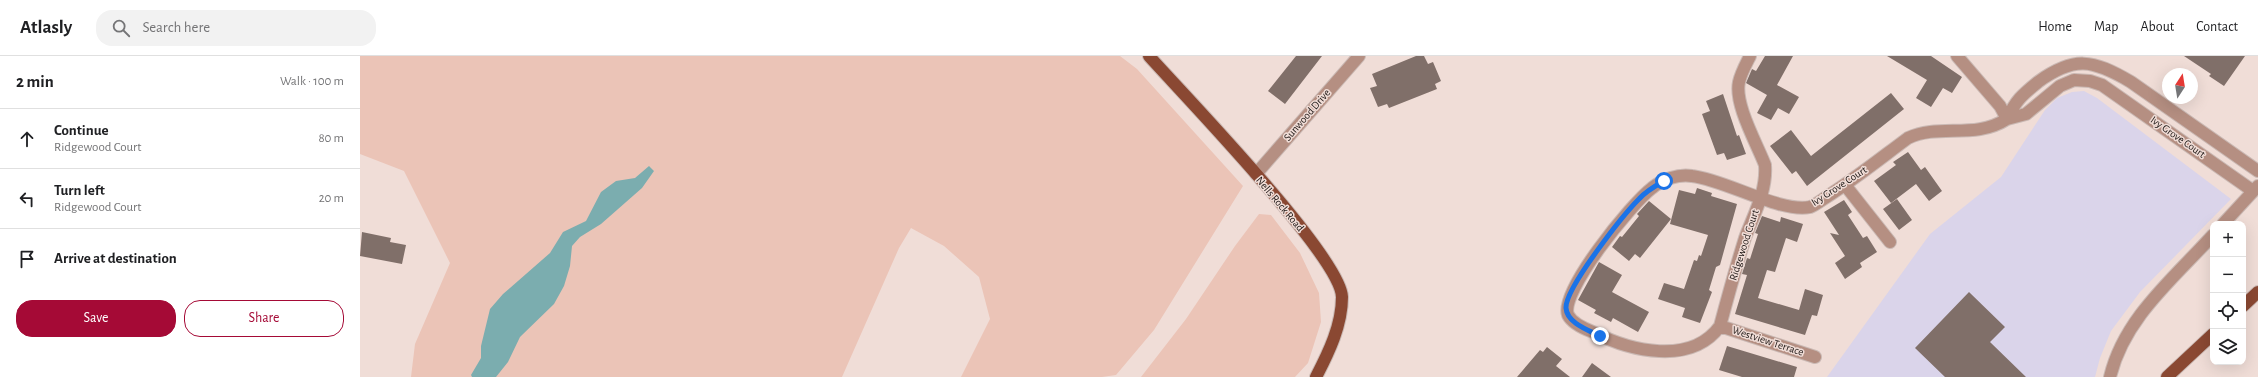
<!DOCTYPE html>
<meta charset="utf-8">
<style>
body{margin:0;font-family:"Alegreya Sans",sans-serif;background:#f2f2f2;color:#202124}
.controls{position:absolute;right:12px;bottom:12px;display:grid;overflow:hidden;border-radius:8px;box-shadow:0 4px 16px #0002}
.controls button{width:36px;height:36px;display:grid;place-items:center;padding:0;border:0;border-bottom:1px solid #e0e0e0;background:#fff;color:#202124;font:20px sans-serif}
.compass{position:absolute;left:1802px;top:12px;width:36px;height:36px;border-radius:50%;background:#fff;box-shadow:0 4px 16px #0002;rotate:12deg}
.stop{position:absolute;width:12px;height:12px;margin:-9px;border:3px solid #1a73e8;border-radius:50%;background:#fff}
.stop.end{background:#1a73e8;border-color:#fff;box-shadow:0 1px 4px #0008}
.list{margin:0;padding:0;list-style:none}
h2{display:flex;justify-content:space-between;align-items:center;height:52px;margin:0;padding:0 16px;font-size:17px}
h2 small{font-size:13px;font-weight:400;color:#757577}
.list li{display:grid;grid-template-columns:26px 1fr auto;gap:12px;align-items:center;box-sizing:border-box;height:60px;padding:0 16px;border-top:1px solid #e0e0e0}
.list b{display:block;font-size:15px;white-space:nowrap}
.list p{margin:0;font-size:13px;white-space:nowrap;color:#757577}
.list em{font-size:13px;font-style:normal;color:#757577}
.actions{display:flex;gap:8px;padding:12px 16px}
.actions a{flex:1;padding:9px 0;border:1px solid #a50a36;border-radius:16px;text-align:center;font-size:14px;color:#a50a36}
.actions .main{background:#a50a36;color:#fff}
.icon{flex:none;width:22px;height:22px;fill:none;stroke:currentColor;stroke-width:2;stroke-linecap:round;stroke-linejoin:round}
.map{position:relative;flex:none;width:1898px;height:321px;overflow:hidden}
header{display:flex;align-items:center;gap:24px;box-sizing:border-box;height:56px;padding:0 20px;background:#fff;border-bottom:1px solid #e0e0e0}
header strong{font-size:19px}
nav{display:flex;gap:22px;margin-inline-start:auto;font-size:14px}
.search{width:280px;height:36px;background:#f2f2f2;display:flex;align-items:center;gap:10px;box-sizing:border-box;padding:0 14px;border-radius:16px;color:#757577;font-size:15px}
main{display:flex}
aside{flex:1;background:#fff}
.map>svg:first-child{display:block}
.commercial{fill:#dad4ea}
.green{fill:#ebc4b7}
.water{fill:#7badaf}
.building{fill:#806f69}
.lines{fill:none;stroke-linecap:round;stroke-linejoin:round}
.minor-casing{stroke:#cab9b4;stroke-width:14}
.major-casing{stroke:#cab9b4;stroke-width:14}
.minor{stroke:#b58f82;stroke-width:12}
.major{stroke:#8a4832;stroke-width:12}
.route{stroke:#1a73e8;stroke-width:5}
.labels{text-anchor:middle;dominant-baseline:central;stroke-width:3;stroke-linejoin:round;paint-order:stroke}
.street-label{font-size:11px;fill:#1d1614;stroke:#f0ddd7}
</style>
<header>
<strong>Atlasly</strong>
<div class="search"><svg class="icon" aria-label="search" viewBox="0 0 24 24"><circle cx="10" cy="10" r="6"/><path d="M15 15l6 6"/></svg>Search here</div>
<nav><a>Home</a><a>Map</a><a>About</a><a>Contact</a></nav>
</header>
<main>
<aside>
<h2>2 min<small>Walk · 100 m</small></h2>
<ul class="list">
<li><svg class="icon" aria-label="ahead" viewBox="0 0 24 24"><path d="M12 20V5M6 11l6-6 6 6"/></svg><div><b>Continue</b><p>Ridgewood Court</p></div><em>80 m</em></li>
<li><svg class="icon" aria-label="left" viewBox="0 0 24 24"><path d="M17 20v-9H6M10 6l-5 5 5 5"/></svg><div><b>Turn left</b><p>Ridgewood Court</p></div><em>20 m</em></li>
<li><svg class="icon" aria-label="arrive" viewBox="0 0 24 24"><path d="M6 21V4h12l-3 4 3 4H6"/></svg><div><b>Arrive at destination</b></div></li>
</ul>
<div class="actions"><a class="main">Save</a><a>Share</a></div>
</aside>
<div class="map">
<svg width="1898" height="321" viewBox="0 0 1898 321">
<rect width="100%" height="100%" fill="#f0ddd7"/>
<!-- commercial -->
<path class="commercial" d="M1724 35 1737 42 1871 143 1780 236 1751 275 1740 302 1735 321H1467L1570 178 1641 121 1685 54 1697 42 1712 36Z"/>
<!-- green -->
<path class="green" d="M0 0H760L777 13 883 130 794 274 756 319 742 321H601L630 263 619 221 584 190 551 172 539 192 482 321H51L55 288 90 207 44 115 0 98Z
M899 158 911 159 940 197 959 237 961 266 948 307 935 321H781L826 263 875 190Z"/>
<!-- water -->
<path class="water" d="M289 110 294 115 282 132 241 168 220 181 212 190 210 210 204 230 194 248 160 281 148 306 136 321H112L111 319 121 302V290L130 253 143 238 190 197 203 176 226 165 241 136 256 125 275 122Z"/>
<!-- building -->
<path class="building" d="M936 0H962L925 48 908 35Z
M1056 0H1064L1068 8 1073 6 1081 25 1075 28 1077 33 1029 52 1027 48 1018 51 1010 32 1017 30 1012 18Z
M1405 0H1433L1417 29 1439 41 1429 58 1418 52 1411 64 1397 57 1407 39 1386 27 1392 13 1396 15Z
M1527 0H1571L1602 21 1592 37 1583 32 1571 51 1556 42 1567 24Z
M1824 0H1885L1864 30 1849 20 1851 18Z
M1531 37 1544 53 1447 130 1436 115 1432 118 1410 90 1431 74 1451 100Z
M1363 38 1377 80 1379 79 1386 98 1367 104 1364 97 1357 99 1342 58 1350 55 1346 45Z
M1548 96 1561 114 1565 111 1582 135 1569 145 1556 128 1531 147 1514 125 1536 109 1533 106Z
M1337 132 1352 137 1351 140 1377 148 1360 209 1356 211 1349 234 1352 236 1340 267 1322 261 1325 252 1298 243 1304 227 1324 233 1334 204 1337 205 1339 199 1341 200 1348 179 1310 168 1319 134 1335 138Z
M1537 143 1552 164 1539 174 1523 153Z
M1484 144 1492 156 1488 159 1503 182 1507 180 1517 196 1500 207 1502 211 1485 223 1475 207 1485 200 1470 177 1479 179 1464 156Z
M1289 145 1311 163 1280 202 1275 198 1269 205 1252 191 1260 180 1262 181 1279 160 1277 158Z
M1402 160 1420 166 1421 161 1443 168 1437 186 1426 182 1415 216 1407 214 1398 242 1439 254 1445 233 1463 239 1457 260 1452 259 1445 279 1375 258 1387 219 1382 218 1387 202 1390 203 1398 178 1395 177Z
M2 176 31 182 30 186 46 189 42 208 0 200Z
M1239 206 1262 219 1252 236 1289 256 1278 276 1253 262 1251 266 1234 257 1236 254 1218 244Z
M1609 236 1645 271 1630 286 1666 321H1585L1555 292Z
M1367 290 1437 311 1434 321H1382L1359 314Z
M1187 291 1202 303 1196 310 1210 321H1157L1180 294 1183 296Z
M1232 307 1251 321H1222Z"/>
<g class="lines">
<defs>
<path id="minor" d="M1390 0C1386 8 1381 17 1379 26 1374 48 1397 88 1405 109 1407 135 1394 158 1385 182 1376 211 1368 240 1360 270 1331 310 1270 295 1233 276 1225 273 1212 267 1208 259 1199 236 1272 147 1292 132 1303 123 1318 118 1332 120 1366 124 1420 157 1450 151 1456 149 1463 143 1468 140 1496 122 1521 102 1548 82 1580 67 1614 84 1647 63L1640 50 1597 0
M1647 63C1656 44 1662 39 1678 26 1714 0 1732 3 1771 26L1898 115
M1647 63 1666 58 1700 30 1714 24 1730 25 1742 29 1893 135
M896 118 999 0
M1485 129 1530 186
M1863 168 1898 130
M1360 270 1455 301
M1750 321C1764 262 1814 222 1853 179"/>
<path id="major" d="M789 0C822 37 981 201 982 241 982 269 969 296 956 321
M1883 250 1898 236
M1807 321 1853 278"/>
</defs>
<!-- minor casing -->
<use href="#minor" class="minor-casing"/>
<!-- major casing -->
<use href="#major" class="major-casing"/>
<!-- minor -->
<use href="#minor" class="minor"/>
<!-- major -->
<use href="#major" class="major"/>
</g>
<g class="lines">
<!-- route -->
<path class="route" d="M1240 280C1228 274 1207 267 1206 252 1205 232 1264 158 1279 143 1286 135 1295 130 1304 125"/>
</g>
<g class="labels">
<!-- street labels -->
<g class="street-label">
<text transform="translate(947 59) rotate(-49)">Sunwood Drive</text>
<text transform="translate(1818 81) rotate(35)">Ivy Grove Court</text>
<text transform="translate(1479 130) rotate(-33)">Ivy Grove Court</text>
<text transform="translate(920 148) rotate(50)">Nells Rock Road</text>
<text transform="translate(1384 189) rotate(-72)">Ridgewood Court</text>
<text transform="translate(1408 285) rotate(18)">Westview Terrace</text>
</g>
</g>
</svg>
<div class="controls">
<button>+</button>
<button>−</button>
<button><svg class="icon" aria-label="locate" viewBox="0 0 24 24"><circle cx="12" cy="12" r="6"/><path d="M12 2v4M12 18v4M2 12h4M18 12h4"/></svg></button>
<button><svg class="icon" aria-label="layers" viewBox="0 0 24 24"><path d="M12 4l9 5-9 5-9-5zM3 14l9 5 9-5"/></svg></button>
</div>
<svg class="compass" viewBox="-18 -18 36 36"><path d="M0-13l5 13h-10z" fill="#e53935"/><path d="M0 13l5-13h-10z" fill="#757577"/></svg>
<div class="stop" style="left:1304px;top:125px"></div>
<div class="stop end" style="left:1240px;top:280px"></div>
</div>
</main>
